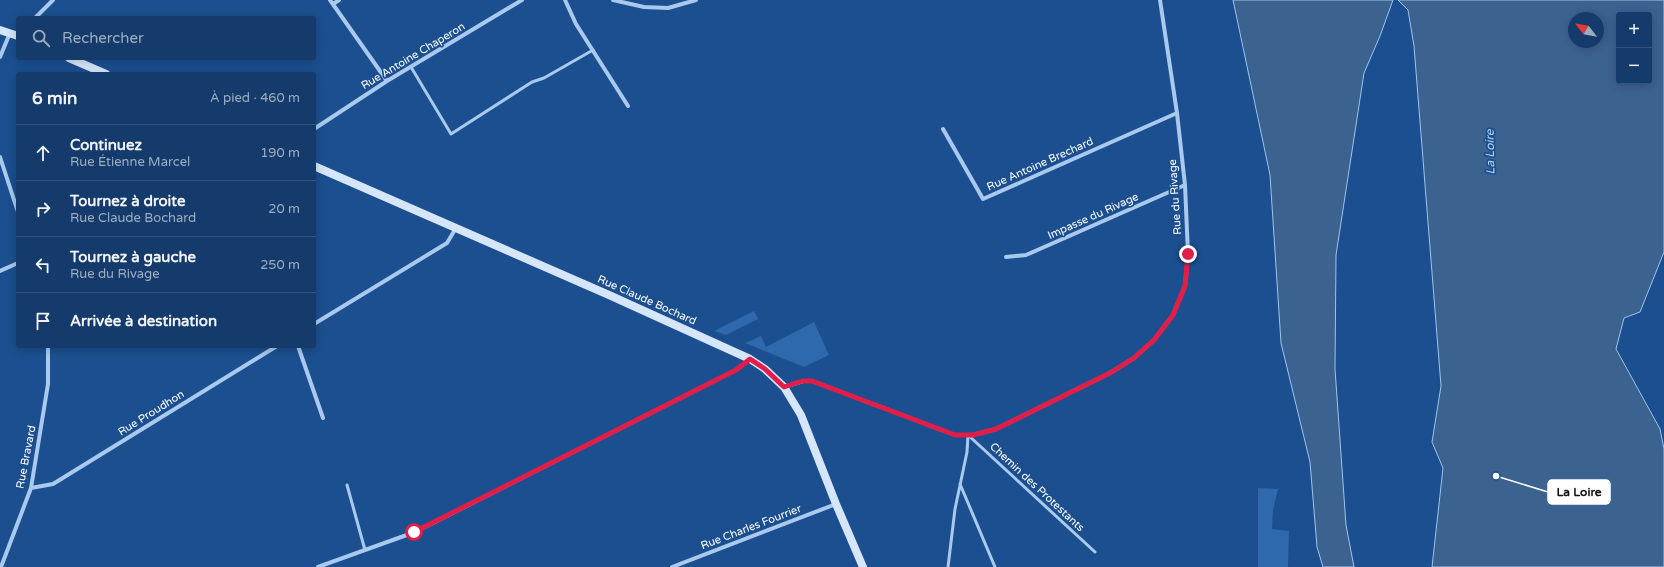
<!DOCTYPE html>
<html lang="fr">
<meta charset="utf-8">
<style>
body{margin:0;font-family:"Varela Round",sans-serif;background:#214673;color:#f1f3f6}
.controls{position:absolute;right:12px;top:12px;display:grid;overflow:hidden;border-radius:4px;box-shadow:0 2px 10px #0003}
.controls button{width:36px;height:36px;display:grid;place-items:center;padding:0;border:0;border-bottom:1px solid #33557e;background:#143b6b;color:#f1f3f6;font:20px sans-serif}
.compass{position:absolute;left:1568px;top:12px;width:36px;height:36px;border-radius:50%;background:#143b6b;box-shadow:0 2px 10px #0003;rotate:301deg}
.stop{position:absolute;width:12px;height:12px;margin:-9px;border:3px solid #e11d48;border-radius:50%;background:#fff}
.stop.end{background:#e11d48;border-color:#fff;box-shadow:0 1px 4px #0008}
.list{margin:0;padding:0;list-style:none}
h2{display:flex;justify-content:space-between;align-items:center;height:52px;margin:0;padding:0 16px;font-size:17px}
h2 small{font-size:13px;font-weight:400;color:#9dadc1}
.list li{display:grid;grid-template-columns:26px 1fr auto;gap:12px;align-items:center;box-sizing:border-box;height:56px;padding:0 16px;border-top:1px solid #33557e}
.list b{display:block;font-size:15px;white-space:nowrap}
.list p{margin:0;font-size:13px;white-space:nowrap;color:#9dadc1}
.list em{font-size:13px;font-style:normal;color:#9dadc1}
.icon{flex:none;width:22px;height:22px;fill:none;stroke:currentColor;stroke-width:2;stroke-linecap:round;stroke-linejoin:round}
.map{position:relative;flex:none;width:1664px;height:567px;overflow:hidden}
.search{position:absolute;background:#143b6b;box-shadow:0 2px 10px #0003;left:16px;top:16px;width:300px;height:44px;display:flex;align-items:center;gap:10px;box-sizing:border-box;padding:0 14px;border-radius:4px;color:#9dadc1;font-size:15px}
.panel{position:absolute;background:#143b6b;box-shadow:0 2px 10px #0003;left:16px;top:72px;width:300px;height:276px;border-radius:4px}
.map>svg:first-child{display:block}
.green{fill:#2e69ad}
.water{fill:#3c6290;stroke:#9cc4f0;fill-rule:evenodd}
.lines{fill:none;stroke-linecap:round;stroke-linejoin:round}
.lane{stroke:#a9c9ee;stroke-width:3}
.street{stroke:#a9c9ee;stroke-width:4}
.secondary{stroke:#d6e6fa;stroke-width:8}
.route{stroke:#e11d48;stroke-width:5}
.labels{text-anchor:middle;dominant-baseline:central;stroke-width:3.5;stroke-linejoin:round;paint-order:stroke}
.street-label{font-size:11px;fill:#fff;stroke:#1b4f8f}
.water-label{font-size:12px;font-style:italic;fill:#b5d3f5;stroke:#1b4f8f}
.leader{fill:none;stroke:#fff;stroke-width:1.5}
.callout-dot{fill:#fff;stroke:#1b4f8f;stroke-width:1.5}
.callout{fill:#fff;stroke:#fff;stroke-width:1.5}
.callout-label{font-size:12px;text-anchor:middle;font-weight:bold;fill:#111}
</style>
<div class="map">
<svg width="1664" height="567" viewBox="0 0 1664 567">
<rect width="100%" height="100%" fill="#1b4f8f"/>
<!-- green -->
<path class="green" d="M754 311 758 319 726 335 714 331Z
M814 322 829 355 804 367 745 343 761 336 766 347Z
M1258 488 1278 489 1273 510 1272 529 1289 531 1288 567H1258Z"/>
<!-- water -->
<path class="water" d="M1233 0H1393L1380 36 1364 73 1336 255 1335 369 1346 525 1354 567H1323L1317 547 1310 462 1281 343 1270 175Z
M1398 0H1664V252L1640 312 1624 318 1616 349 1660 429 1664 449V567H1432L1443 468 1432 442 1441 386 1414 46 1408 10ZM1619 15H1649V81H1619ZM1574 18H1598V42H1574Z"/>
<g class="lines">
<!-- lane -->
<path class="lane" d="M411 67 451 134 532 82 544 78 593 50
M968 435 1095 552
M960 484 995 567
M347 485 365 550
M948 567 955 509 967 452 968 435"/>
<!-- street -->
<path class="street" d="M330 0 387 81
M565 0 576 24 628 106
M613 0 644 7 668 8 696 0
M333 4 339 0
M35 18 53 0
M0 57 10 33
M314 129 387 81 522 0
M943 129 983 199 1177 113
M0 157 18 212
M1006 257 1026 255 1185 185
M0 271 18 263
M314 324 447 243 456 228
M298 346 323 418
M784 387 803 381H812L955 435H973L996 429 1110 373 1134 358 1154 340 1173 315 1185 286 1188 254 1185 185 1177 113 1160 0
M31 488 53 484 277 346
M1 567 31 488 48 384V346
M318 567 415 532 736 370 750 359
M672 567 836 504"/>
<!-- secondary -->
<path class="secondary" d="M0 30 18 36
M69 58 106 74
M314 166 609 295 750 359 765 369 784 387 801 415 836 504 863 567"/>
</g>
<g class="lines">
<!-- route -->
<path class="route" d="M414 532 736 370 750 359 765 369 784 387 802 381H812L955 435H973L996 429 1110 373 1134 358 1154 340 1173 315 1185 286 1188 254"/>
</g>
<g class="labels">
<!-- street labels -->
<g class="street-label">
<text transform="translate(413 56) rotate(-31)">Rue Antoine Chaperon</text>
<text transform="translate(1040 164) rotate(-24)">Rue Antoine Brechard</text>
<text transform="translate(1175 197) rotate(-94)">Rue du Rivage</text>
<text transform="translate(1093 216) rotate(-24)">Impasse du Rivage</text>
<text transform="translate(647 300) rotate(24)">Rue Claude Bochard</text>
<text transform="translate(151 413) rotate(-32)">Rue Proudhon</text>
<text transform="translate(26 457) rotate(-79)">Rue Bravard</text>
<text transform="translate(1037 487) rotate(43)">Chemin des Protestants</text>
<text transform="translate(751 527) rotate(-21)">Rue Charles Fourrier</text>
</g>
<!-- water labels -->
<g class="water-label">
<text transform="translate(1490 152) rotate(-91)">La Loire</text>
</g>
</g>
<!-- callouts -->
<path class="leader" d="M1496 476L1548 492"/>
<circle class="callout-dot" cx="1496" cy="476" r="4"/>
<rect class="callout" x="1548" y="480" width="62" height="24" rx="4"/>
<g class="callout-label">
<text x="1579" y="496">La Loire</text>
</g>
</svg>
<div class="controls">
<button>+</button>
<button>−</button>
</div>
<svg class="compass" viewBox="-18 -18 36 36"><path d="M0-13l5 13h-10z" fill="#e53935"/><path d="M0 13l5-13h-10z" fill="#9dadc1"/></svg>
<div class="stop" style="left:414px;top:532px"></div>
<div class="stop end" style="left:1188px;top:254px"></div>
<div class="search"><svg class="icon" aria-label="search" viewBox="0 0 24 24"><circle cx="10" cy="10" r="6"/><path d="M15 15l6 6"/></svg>Rechercher</div>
<section class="panel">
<h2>6 min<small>À pied · 460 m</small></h2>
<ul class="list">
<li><svg class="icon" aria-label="ahead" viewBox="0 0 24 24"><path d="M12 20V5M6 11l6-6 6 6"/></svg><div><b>Continuez</b><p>Rue Étienne Marcel</p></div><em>190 m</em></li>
<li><svg class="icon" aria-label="right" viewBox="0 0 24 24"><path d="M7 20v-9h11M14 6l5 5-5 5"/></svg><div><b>Tournez à droite</b><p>Rue Claude Bochard</p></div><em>20 m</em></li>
<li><svg class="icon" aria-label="left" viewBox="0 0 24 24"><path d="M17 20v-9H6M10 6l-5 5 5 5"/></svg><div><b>Tournez à gauche</b><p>Rue du Rivage</p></div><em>250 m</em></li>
<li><svg class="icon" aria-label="arrive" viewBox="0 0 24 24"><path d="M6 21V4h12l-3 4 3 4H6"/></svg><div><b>Arrivée à destination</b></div></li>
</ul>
</section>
</div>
